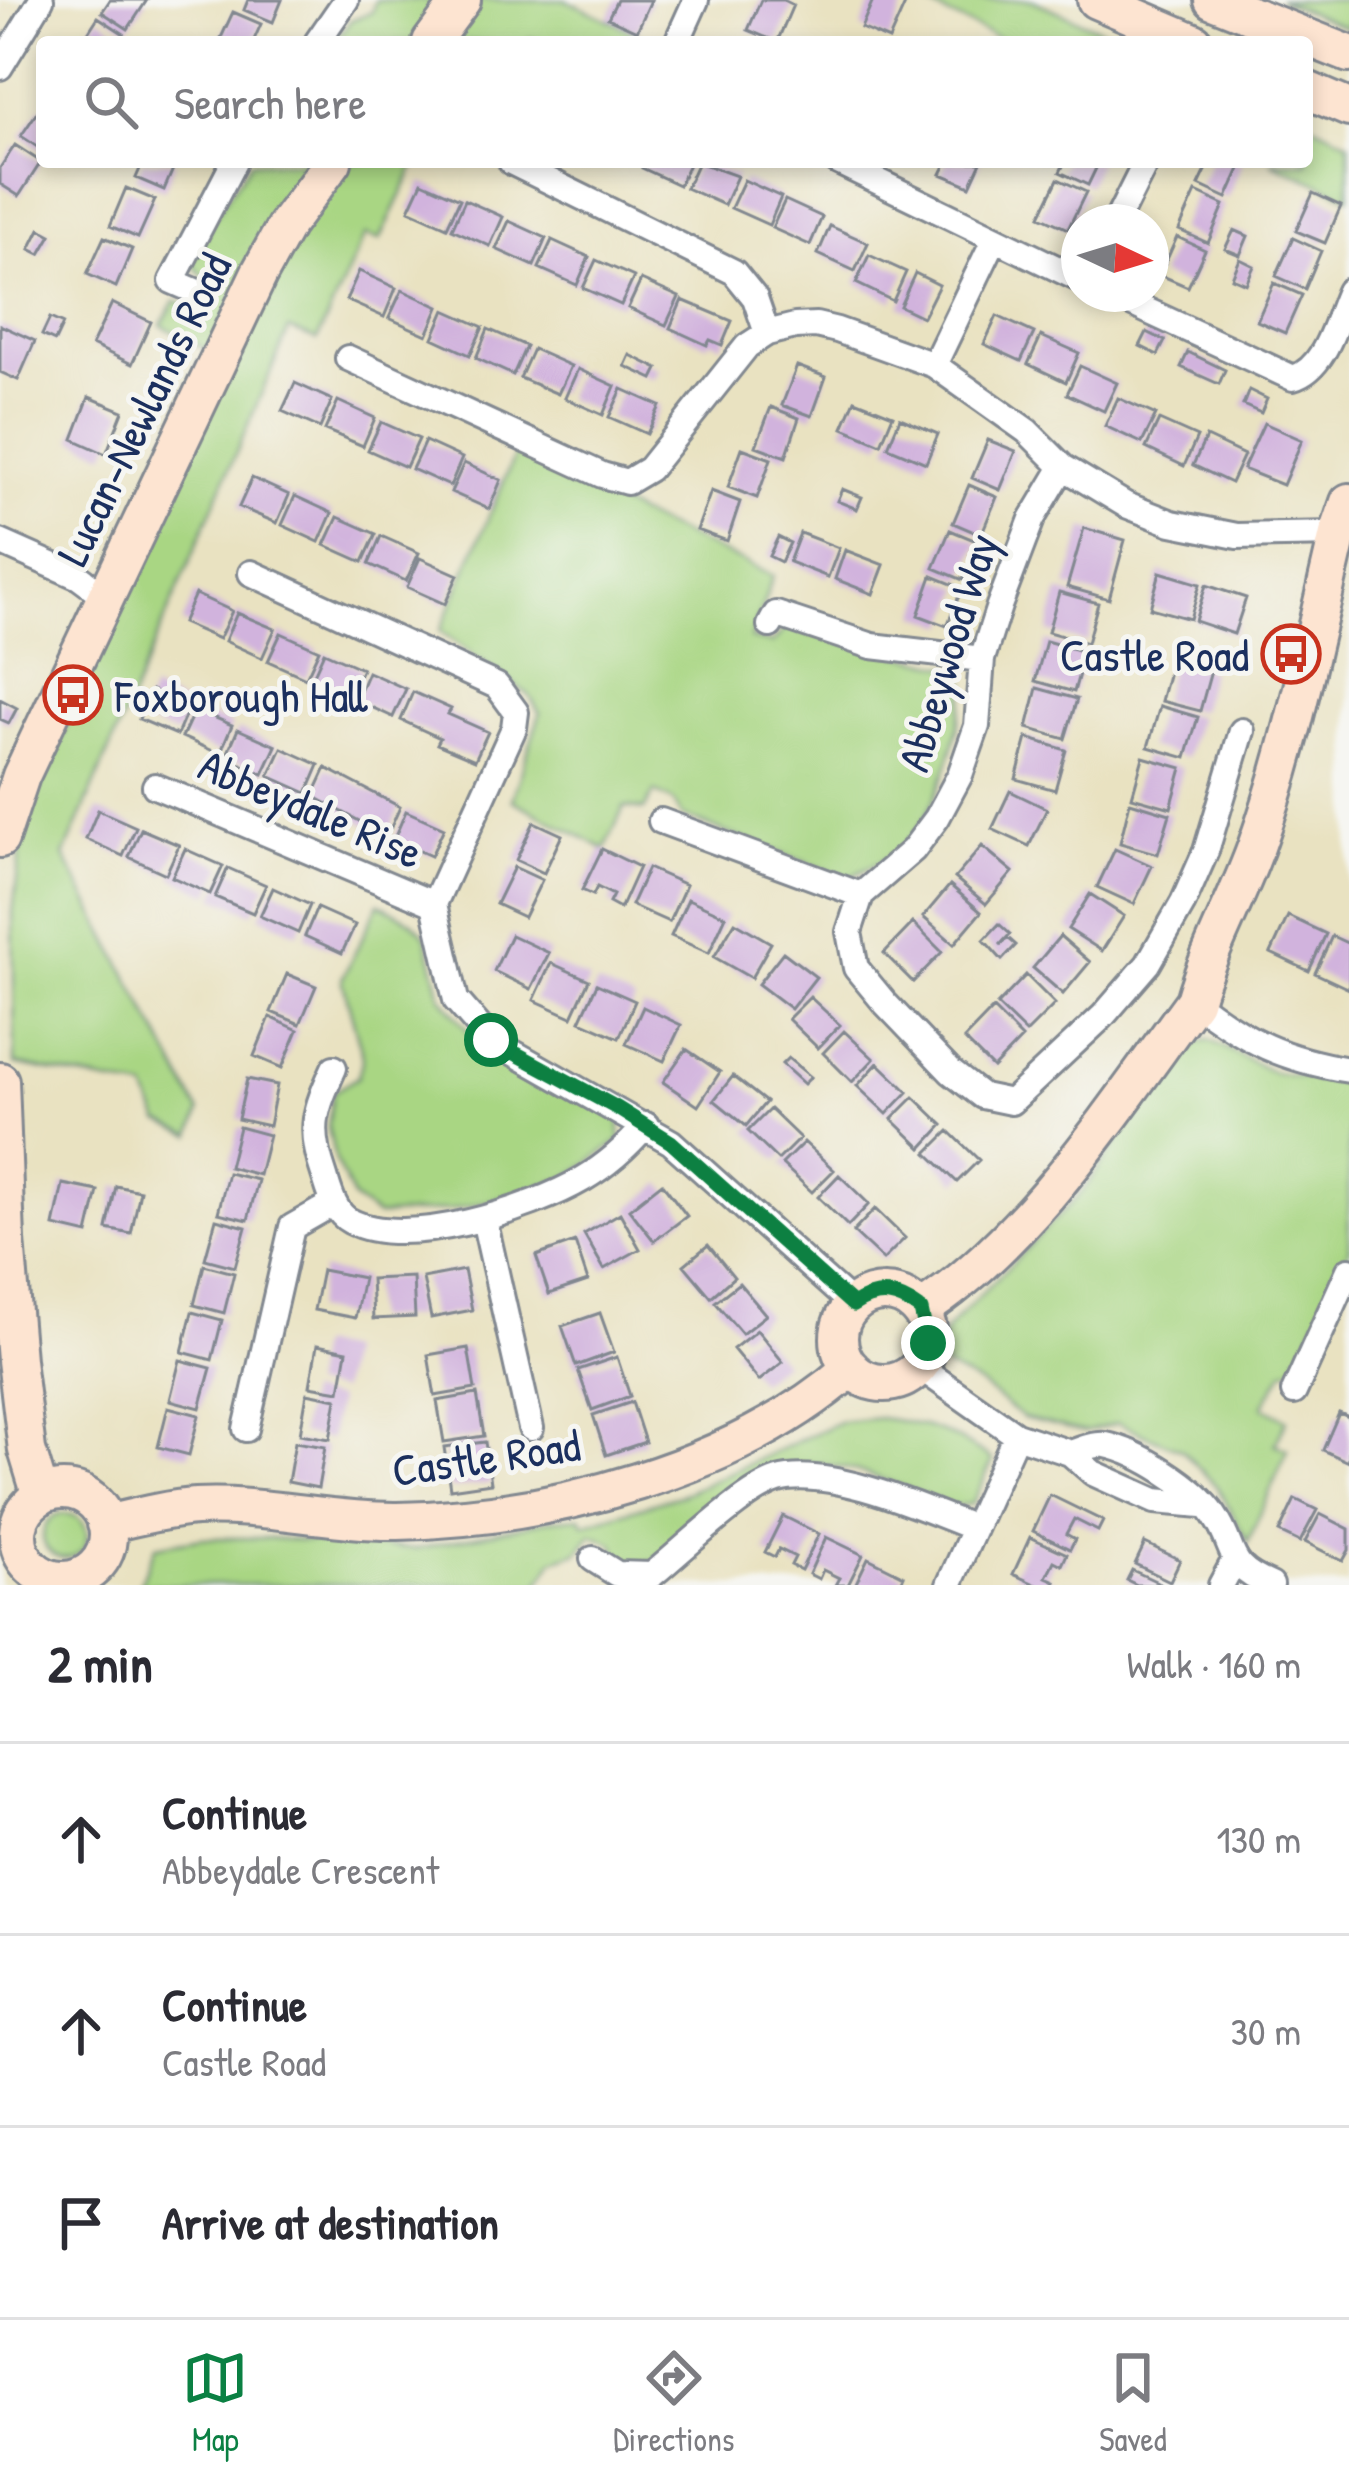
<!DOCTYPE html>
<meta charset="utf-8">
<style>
body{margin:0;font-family:"Patrick Hand",sans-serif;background:#f7f7f7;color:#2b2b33}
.compass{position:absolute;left:1061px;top:204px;width:108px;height:108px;border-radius:50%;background:#fff;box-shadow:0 6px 18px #0003;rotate:94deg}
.stop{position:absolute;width:36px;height:36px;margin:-27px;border:9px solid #0b8043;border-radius:50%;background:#fff}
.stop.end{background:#0b8043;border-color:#fff;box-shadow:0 3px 12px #0008}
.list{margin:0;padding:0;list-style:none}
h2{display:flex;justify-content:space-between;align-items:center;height:156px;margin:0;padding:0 48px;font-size:51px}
h2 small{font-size:39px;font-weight:400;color:#7c7c81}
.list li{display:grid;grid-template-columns:78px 1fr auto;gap:36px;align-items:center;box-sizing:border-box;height:192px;padding:0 48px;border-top:3px solid #e1e1e2}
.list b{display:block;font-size:45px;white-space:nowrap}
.list p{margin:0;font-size:39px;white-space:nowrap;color:#7c7c81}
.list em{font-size:39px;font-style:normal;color:#7c7c81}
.icon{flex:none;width:66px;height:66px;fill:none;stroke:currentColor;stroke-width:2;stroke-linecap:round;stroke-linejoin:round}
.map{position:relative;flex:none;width:1349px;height:1585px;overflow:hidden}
.search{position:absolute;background:#fff;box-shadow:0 6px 18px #0003;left:36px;right:36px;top:36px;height:132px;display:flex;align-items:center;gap:30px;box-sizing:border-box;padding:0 42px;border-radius:12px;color:#7c7c81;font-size:45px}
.sheet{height:732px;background:#fff}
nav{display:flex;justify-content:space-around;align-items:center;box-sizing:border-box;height:168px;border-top:3px solid #e1e1e2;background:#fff;font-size:33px;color:#7c7c81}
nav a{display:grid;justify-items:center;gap:6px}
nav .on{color:#0b8043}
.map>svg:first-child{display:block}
.green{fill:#a9d683;stroke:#628270;stroke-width:3}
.building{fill:#d1b3dd}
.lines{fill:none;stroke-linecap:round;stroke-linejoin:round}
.street-casing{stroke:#828890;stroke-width:30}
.secondary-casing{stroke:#828890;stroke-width:42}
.street{stroke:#fff;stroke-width:24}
.secondary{stroke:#fde4d1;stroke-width:36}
.route{stroke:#0b8043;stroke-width:15}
.labels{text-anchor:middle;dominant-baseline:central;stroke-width:10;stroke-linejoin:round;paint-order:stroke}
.street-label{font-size:45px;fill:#1b2f5e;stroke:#f6f6f2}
.poi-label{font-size:45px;fill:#1b2f5e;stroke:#f6f6f2;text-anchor:end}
</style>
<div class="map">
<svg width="1349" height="1585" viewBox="0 0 1349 1585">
<rect width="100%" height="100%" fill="#f6f6f2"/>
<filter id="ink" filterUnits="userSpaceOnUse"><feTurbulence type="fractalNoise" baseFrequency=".00833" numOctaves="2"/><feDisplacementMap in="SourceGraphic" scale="24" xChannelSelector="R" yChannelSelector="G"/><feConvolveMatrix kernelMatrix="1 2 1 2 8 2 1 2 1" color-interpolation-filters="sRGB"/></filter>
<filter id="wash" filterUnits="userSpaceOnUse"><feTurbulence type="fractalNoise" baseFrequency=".004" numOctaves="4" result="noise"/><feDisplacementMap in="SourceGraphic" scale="48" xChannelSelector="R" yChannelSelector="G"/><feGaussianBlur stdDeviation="2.7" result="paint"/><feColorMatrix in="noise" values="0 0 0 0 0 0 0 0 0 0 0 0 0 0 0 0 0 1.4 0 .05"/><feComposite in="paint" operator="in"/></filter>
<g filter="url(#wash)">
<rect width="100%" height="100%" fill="#e9e2c1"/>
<!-- green -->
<path class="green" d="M375 0H566L638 34 635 42H542L530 38 528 42H333L351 20 372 12Z
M915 0H1032L1130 42H1007Z
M1279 0H1349V29Z
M1307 122 1349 142V197L1271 162H1307Z
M251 162H417L380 240 365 235 317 340 289 329 64 856 200 1112 192 1135 160 1122 146 1090 15 1064 13 912 24 821 229 362 161 325 175 301 197 307 209 282 192 264 215 216Z
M517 450 638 514 773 576 751 639 772 643 786 628 950 667 966 682C959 732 939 816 899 850 885 862 864 869 848 878L682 816 673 801 654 792 644 810 624 807 605 849 512 800 540 714 529 695 440 631Z
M379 903 411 921 426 936 441 996 480 1046 619 1117 621 1140 567 1178 499 1199 451 1210 377 1216 354 1200 335 1160 328 1127 333 1092 358 1077 363 1057 342 979Z
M1209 1040 1274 1073 1349 1083V1249L1296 1366 1283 1372 1263 1407 1287 1420 1275 1444 1288 1450 1248 1542 1217 1487 1182 1450 1118 1423 1085 1432 1023 1418 981 1385 945 1367 937 1345 950 1326 1082 1192 1178 1055 1191 1043Z
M880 1418C929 1424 952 1433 993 1460L972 1504 954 1506C893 1486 821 1443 759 1476L652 1562 640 1565 621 1561 614 1544 592 1534 578 1552 554 1560 538 1585H139L156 1546 202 1538H265L417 1549 554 1519 581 1517 584 1524 683 1494 839 1422Z
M43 1536a22 22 0 1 1 44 0a22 22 0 1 1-44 0Z"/>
<g id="blocks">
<!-- building -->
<path class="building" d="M110 0H147L128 29 102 12Z
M248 0H282L273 22 244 10Z
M617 0H651L637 31 608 18Z
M761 0H783L793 5 777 42 748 30Z
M873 0 906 2 889 40 861 28Z
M233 12 261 24 253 42H219Z
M98 17 124 34 119 42H82Z
M42 105V150L21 136Z
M15 145 41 162 19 196 0 184V168Z
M143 162H176L164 190 136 178Z
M644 162H690L679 185 642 168Z
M698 162 737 176 724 205 686 188Z
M947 162H981L970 186 941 174Z
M1065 162H1099L1088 185 1060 172Z
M1210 162H1243L1227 198 1199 185Z
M1058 179 1086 192 1068 229 1040 216Z
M744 180 781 197 769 225 731 208Z
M422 182 460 199 447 227 409 210Z
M126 188 155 200 138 238 110 226Z
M1196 192 1224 205 1208 243 1179 230Z
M1313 193 1341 206 1325 243 1296 231Z
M465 200 503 217 490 246 452 229Z
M785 200 822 217 810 245 772 228Z
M509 221 546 238 534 266 496 249Z
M830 226 868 243 855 271 818 254Z
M40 229 51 235 40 254 30 249Z
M1234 230 1248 236 1240 255 1225 249Z
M104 237 132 249 116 287 87 274Z
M1177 237 1205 250 1188 287 1160 275Z
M1293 238 1321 251 1305 289 1276 276Z
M552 240 589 257 577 285 539 268Z
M869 255 906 272 893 301 856 283Z
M1240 259 1254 266 1246 284 1232 278Z
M596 260 634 277 621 305 583 288Z
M359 271 396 288 384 317 346 300Z
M915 273 939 285 923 317 900 306Z
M641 280 679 297 666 325 628 308Z
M1274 283 1302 295 1285 333 1257 321Z
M402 290 439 307 427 335 389 318Z
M682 300 732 321 722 345 710 340 707 345 670 328Z
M112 303 151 322 132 364 92 345Z
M445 310 483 327 470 355 433 338Z
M997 316 1034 333 1021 361 984 344Z
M50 318 63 324 55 341 42 335Z
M0 325 35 341 18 380 0 372Z
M488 329 526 346 513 375 476 358Z
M1147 332 1165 341 1158 355 1140 346Z
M1041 336 1079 353 1066 382 1028 364Z
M533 349 571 366 558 394 520 378Z
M1188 352 1225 370 1219 384 1181 367Z
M630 355 658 369 653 379 625 366Z
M797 366 826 377 812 416 782 405Z
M1080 366 1117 383 1104 411 1067 394Z
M578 369 615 386 603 415 565 398Z
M295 383 332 400 320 428 282 411Z
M622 389 660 406 647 434 609 417Z
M1249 390 1267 399 1261 413 1243 405Z
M89 397 123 411 106 454 73 439Z
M1118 398 1156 415 1142 443 1105 426Z
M855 400 893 415 881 444 843 428Z
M338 401 375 418 363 446 325 430Z
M771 407 799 418 786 457 756 446Z
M900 418 938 434 926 463 888 447Z
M1159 420 1197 437 1184 466 1146 448Z
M381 422 419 439 406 467 368 450Z
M1264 423 1302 440 1283 485 1243 469Z
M1206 437 1244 455 1231 483 1193 465Z
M988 440 1016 451 1000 490 972 478Z
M425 441 462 458 450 486 412 469Z
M742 448 771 459 757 498 728 487Z
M464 463 501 480 489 509 451 492Z
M252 478 289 495 277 523 239 507Z
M969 485 997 497 981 535 953 523Z
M842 489 862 497 857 509 837 501Z
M711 491 740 502 727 541 697 530Z
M295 496 332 513 319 542 282 525Z
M338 517 376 534 363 562 325 545Z
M1084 528 1125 540 1109 599 1067 587Z
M950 530 979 542 963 580 934 568Z
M800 533 839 548 828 577 789 562Z
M381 536 419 553 406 581 369 564Z
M778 537 790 543 781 562 769 556Z
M845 550 884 565 873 594 835 579Z
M420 558 458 575 445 604 407 587Z
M1160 572 1200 584 1190 619 1150 608Z
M932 576 962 588 947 626 918 615Z
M1206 585 1246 598 1234 634 1195 621Z
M1059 592 1098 603 1087 643 1048 632Z
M195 594 232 611 219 639 182 623Z
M237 613 275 629 262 658 225 641Z
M281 633 319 650 306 678 268 661Z
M1046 641 1085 652 1074 692 1035 681Z
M324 652 362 669 349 697 311 681Z
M1172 660 1211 671 1200 711 1161 701Z
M368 672 406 689 393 717 356 700Z
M1037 688 1077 699 1065 739 1027 728Z
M152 690 189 707 177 735 139 719Z
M413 692 451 709 448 714 488 732 475 760 437 744 440 738 401 720Z
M0 699 17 708 9 723 0 719Z
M1160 706 1198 717 1186 758 1148 747Z
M195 709 232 725 220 754 182 737Z
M238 729 276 746 263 774 226 757Z
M1027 738 1066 750 1055 790 1016 779Z
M282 748 319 765 307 793 269 776Z
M1143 757 1182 768 1171 808 1132 797Z
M326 768 400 807 387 836 313 796Z
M1010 791 1047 809 1029 846 992 829Z
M1130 802 1170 814 1158 854 1120 843Z
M98 810 136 827 123 856 86 839Z
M406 811 444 828 431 856 394 839Z
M534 822 562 835 544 873 516 860Z
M141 829 179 845 166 874 129 857Z
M982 846 1013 872 986 904 955 878Z
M185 849 223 866 210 894 172 877Z
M602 849 639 867 620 909 609 903 613 895 597 887 593 895 582 890Z
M1115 849 1152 866 1134 904 1097 887Z
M514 867 542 880 524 917 496 904Z
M228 868 266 885 253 913 215 897Z
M648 868 686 885 669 922 631 905Z
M950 885 981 912 954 944 923 917Z
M273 888 310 905 298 933 260 916Z
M1090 894 1124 916 1102 951 1068 929Z
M688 899 726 916 709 953 671 936Z
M317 908 355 925 342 953 305 936Z
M1288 916 1326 934 1309 971 1271 953Z
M735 922 771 943 751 978 714 957Z
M913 923 942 952 913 982 884 953Z
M999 924 1010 934 1000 945 1008 938 1016 945 1002 960 984 940Z
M511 935 549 953 531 989 494 971Z
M1060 936 1090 962 1063 994 1033 968Z
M1332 936 1349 944V989L1315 973Z
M783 952 816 977 791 1009 758 984Z
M551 963 589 980 572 1017 534 1000Z
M287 974 316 986 300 1024 271 1012Z
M1026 975 1055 1004 1026 1033 997 1005Z
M597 984 635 1001 619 1038 580 1021Z
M810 997 840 1025 818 1048 788 1019Z
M643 1007 681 1025 664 1061 626 1044Z
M993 1009 1022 1038 993 1068 964 1039Z
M270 1017 298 1030 282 1068 254 1056Z
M844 1031 874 1059 852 1082 823 1053Z
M686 1049 720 1072 698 1106 663 1082Z
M788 1058 811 1077 804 1084 782 1064Z
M878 1063 908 1092 887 1114 857 1086Z
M733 1076 766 1102 746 1126 714 1100Z
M247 1079 277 1085 269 1126 238 1119Z
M914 1097 943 1125 922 1148 892 1119Z
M770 1109 800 1138 778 1160 748 1131Z
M239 1127 269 1135 259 1175 229 1167Z
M949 1131 979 1160 957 1182 927 1153Z
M804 1142 834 1170 812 1192 782 1164Z
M228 1173 258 1180 248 1220 218 1213Z
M839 1175 869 1204 848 1226 818 1197Z
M662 1183 687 1216 654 1241 629 1209Z
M63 1184 98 1191 88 1234 54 1226Z
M116 1186 140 1191 131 1234 107 1229Z
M875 1209 905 1238 883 1260 853 1232Z
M620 1213 640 1249 604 1269 584 1234Z
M216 1219 246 1227 235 1267 205 1259Z
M575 1242 588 1281 549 1294 536 1256Z
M708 1245 734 1277 711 1297 684 1265Z
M204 1265 234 1273 224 1313 194 1305Z
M322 1270 363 1278 355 1318 314 1310Z
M464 1270 472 1310 431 1318 423 1278Z
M413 1277 415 1317 373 1319 371 1279Z
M739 1283 766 1315 742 1334 715 1302Z
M192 1312 222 1320 212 1360 182 1352Z
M600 1313 614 1352 576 1366 562 1326Z
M757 1330 783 1362 759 1381 733 1349Z
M317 1345 347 1351 340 1391 310 1386Z
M468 1348 475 1389 435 1396 428 1355Z
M617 1357 630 1396 592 1410 578 1370Z
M180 1360 211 1368 200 1408 170 1400Z
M307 1393 337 1399 330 1439 300 1434Z
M477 1394 484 1436 444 1442 437 1401Z
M632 1402 645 1442 606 1455 593 1415Z
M168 1407 199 1415 189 1455 158 1447Z
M1339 1413 1349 1417V1462L1323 1450Z
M295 1442 325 1447 318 1488 288 1482Z
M485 1442 491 1483 450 1489 444 1447Z
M1050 1495 1103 1521 1098 1531 1074 1519 1066 1534 1075 1539 1070 1549 1033 1531Z
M1295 1499 1317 1510 1300 1542 1279 1532Z
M1320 1514 1349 1529V1550L1343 1561 1305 1542Z
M783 1516 819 1534 801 1570 791 1565 795 1557 779 1549 775 1557 765 1552Z
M826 1537 863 1555 848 1585H835L839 1578 823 1570 819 1579 809 1574Z
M1030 1537 1067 1554 1062 1565 1054 1561 1046 1577 1055 1581 1053 1585H1037L1013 1574Z
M1145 1543 1180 1560 1170 1581 1135 1564Z
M868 1558 904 1576 900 1585H855Z
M1132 1570 1164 1585H1137L1127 1580Z"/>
</g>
</g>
<g filter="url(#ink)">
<use href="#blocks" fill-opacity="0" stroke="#828890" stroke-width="3"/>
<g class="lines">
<defs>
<path id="street" d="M317 42 346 0
M677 42 696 0
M0 67 41 0
M511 162 734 272 755 298 767 333
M838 162 1079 279
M1116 222 1146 162
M202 294 172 281 234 162
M1111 294 1293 378C1326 369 1336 319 1349 291
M348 358 602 475 627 482 649 469 747 346 767 333 795 326 816 325 837 330 934 365 1027 431 1063 467 1126 505 1172 523 1237 536 1338 534
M934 365 995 238
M1063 467 1032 519 999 606 982 659 977 726 960 775 937 818 913 850 861 895 849 932 856 968 884 1002 951 1072 982 1096 1011 1102 1103 1016 1148 964 1183 903 1206 851 1242 731
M0 542 79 577 106 597
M251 573 497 686 516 712 514 728 434 904
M770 625 776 614 872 646 982 659
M155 786 434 904
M661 821 861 895
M434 904 456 1000 491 1040 671 1142 853 1305
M1194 1001C1247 1042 1283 1059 1349 1070
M334 1068C315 1110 308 1128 324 1174 329 1189 334 1213 350 1221 406 1250 532 1209 583 1179 607 1165 628 1146 646 1125
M484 1219 531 1428
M918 1366 1016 1435 1070 1453 1093 1473 1155 1501 1202 1505
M1294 1392 1349 1270
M246 1429 292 1227 334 1203
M1070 1453C1080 1450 1095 1443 1106 1445 1140 1452 1195 1487 1214 1515 1238 1550 1223 1565 1271 1585
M593 1559 617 1574 652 1575C682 1551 744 1490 778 1480 829 1466 925 1509 974 1528
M83 1575 86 1585
M949 1585 1016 1435
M1221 1585 1234 1561"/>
<path id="secondary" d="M1096 0 1194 42
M1213 0 1349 54
M431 42 462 0
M1307 90 1349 108
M0 839 21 776 259 274 286 225 333 162
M0 1081 6 1240 16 1360 27 1450 41 1496
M839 1338a45 45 0 1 1 90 0a45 45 0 1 1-90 0Z
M921 1310C1031 1239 1117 1105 1194 1001 1209 948 1237 900 1256 847 1292 746 1313 639 1338 534L1349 502
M18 1535a45 45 0 1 1 90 0a45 45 0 1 1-90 0Z
M106 1524C136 1517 166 1509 196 1507 260 1503 332 1522 398 1521 549 1518 735 1470 851 1368"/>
</defs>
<!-- street casing -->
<use href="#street" class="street-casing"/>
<!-- secondary casing -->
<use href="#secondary" class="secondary-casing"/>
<!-- street -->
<use href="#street" class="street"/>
<!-- secondary -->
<use href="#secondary" class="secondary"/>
</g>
</g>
<g class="lines" filter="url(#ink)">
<!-- route -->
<path class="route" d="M491 1040 617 1108 671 1142 853 1305C878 1288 898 1293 921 1310L928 1343"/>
</g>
<!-- icons -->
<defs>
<symbol id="bus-ring" viewBox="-11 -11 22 22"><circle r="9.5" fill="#f6f6f2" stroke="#c8321e" stroke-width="1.5"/><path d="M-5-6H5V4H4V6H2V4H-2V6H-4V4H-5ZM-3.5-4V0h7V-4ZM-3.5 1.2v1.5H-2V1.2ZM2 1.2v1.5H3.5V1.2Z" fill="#c8321e"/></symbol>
</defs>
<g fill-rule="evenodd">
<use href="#bus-ring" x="1258" y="621" width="66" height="66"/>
<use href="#bus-ring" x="40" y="662" width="66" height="66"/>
</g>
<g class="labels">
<!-- street labels -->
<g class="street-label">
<text transform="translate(143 409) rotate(-64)">Lucan-Newlands Road</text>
<text transform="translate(947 652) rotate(-73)">Abbeywood Way</text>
<text transform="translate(311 808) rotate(23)">Abbeydale Rise</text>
<text transform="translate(486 1457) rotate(-8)">Castle Road</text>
</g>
<!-- poi labels -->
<g class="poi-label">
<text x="1249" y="654">Castle Road</text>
<text x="115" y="695" text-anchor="start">Foxborough Hall</text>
</g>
</g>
</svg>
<svg class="compass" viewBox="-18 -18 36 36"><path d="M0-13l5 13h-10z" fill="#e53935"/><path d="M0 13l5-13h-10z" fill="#7c7c81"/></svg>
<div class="stop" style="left:491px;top:1040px"></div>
<div class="stop end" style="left:928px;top:1343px"></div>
<div class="search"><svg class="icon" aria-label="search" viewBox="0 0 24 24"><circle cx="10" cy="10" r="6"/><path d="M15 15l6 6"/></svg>Search here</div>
</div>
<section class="sheet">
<h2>2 min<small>Walk · 160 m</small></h2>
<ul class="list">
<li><svg class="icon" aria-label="ahead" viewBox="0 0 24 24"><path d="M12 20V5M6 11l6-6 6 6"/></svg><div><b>Continue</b><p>Abbeydale Crescent</p></div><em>130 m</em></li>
<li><svg class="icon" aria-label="ahead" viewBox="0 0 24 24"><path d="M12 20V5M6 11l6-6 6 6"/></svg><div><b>Continue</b><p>Castle Road</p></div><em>30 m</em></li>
<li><svg class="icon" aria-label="arrive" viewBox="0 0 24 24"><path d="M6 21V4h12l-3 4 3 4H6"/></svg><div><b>Arrive at destination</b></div></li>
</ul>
</section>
<nav>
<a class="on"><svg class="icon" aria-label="map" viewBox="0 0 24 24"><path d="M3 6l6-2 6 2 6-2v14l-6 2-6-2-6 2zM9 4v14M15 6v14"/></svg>Map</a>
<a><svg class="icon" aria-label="directions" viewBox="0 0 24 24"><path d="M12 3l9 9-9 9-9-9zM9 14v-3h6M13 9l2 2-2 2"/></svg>Directions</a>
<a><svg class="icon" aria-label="saved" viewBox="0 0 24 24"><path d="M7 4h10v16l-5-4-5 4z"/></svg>Saved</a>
</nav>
